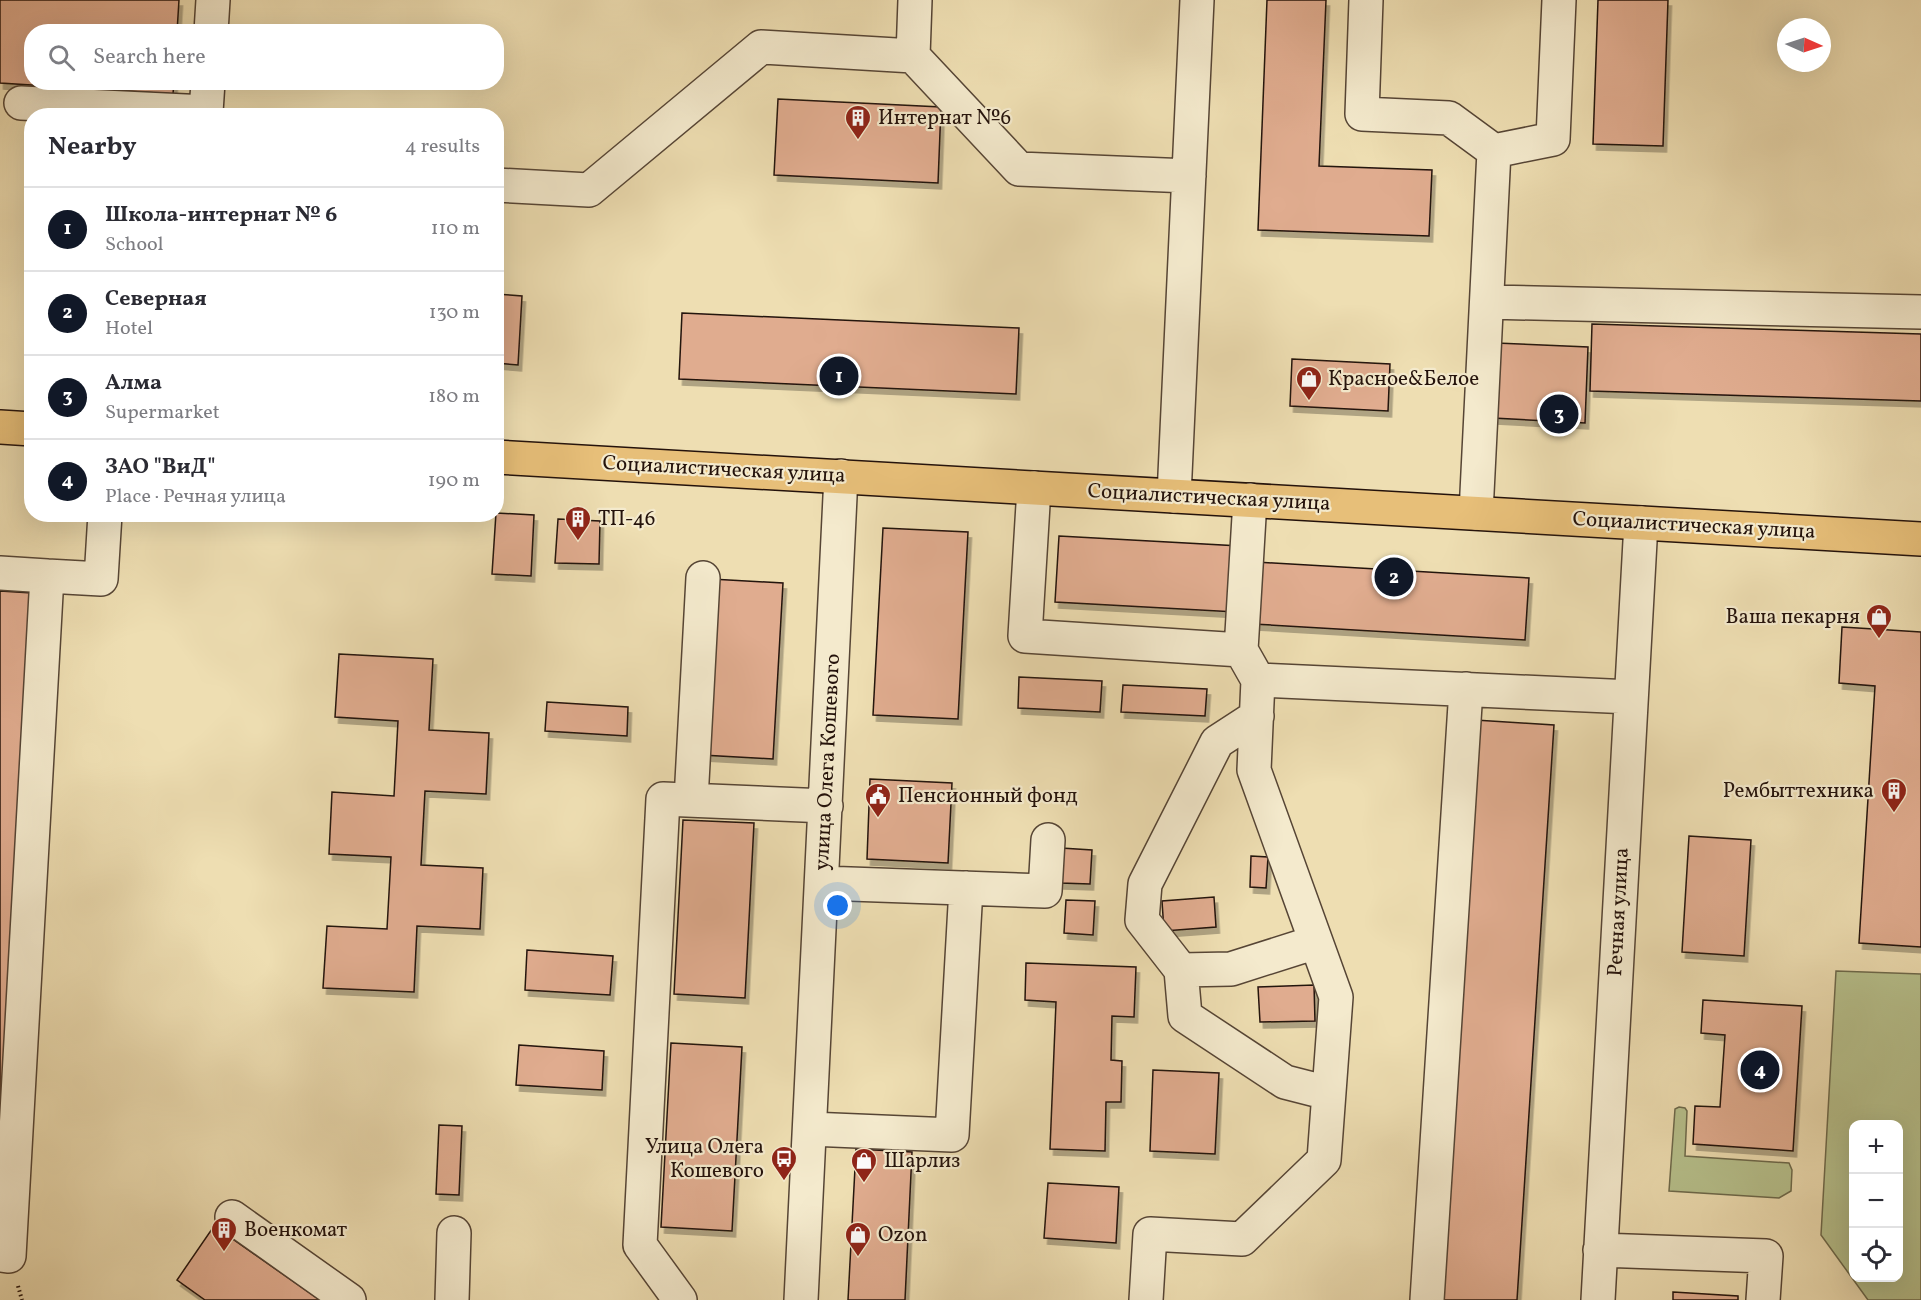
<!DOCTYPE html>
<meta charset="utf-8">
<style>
body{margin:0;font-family:Vollkorn,serif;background:#f7f7f7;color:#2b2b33}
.controls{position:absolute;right:18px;bottom:18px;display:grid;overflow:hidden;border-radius:12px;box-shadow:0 6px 24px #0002}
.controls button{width:54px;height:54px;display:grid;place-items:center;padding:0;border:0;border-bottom:2px solid #e1e1e2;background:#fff;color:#2b2b33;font:30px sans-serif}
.compass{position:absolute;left:1777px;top:18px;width:54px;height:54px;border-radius:50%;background:#fff;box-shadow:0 6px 24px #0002;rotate:93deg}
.you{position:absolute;left:838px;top:906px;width:21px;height:21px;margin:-15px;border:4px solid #fff;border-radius:50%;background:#1a73e8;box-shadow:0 0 0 9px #1a73e833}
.badge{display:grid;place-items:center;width:39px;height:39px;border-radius:50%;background:#111827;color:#fff;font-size:20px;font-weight:700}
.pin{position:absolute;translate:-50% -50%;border:3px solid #fff;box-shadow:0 2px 6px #0006}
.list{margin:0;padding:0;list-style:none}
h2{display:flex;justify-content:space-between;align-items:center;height:78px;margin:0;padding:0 24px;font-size:26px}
h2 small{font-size:20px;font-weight:400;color:#7c7c81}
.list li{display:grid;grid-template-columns:39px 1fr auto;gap:18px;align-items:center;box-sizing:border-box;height:84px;padding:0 24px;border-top:2px solid #e1e1e2}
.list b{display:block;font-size:22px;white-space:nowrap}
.list p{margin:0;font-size:20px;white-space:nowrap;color:#7c7c81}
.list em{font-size:20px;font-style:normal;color:#7c7c81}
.icon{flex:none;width:33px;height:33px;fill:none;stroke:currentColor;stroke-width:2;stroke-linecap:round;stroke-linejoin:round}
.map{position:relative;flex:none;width:1921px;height:1300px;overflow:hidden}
.search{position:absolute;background:#fff;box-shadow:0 6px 24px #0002;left:24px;top:24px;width:480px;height:66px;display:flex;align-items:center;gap:15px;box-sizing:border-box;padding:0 21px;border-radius:24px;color:#7c7c81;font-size:22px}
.panel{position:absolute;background:#fff;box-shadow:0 6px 24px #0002;left:24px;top:108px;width:480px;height:414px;border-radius:24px}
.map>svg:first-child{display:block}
.green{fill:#b7c18d;stroke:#6e6a4c;stroke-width:1.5;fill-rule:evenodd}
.building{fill:#e0ac8f;stroke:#24120b;stroke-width:1.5;filter:url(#shadow)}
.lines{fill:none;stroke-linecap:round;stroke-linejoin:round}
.minor-casing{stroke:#564535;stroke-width:36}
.major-casing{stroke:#24120b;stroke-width:36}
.path{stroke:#24120b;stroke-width:4;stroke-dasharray:1.5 3;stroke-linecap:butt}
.minor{stroke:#f4eacd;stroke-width:33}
.major{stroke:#e7bf79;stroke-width:33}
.labels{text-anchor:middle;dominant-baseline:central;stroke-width:4.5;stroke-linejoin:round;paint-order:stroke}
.poi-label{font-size:21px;fill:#24120b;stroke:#f4eacd;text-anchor:start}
.street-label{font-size:21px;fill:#24120b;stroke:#f4eacd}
</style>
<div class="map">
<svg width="1921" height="1300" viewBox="0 0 1921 1300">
<defs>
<filter id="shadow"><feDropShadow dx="3.5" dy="6" stdDeviation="0" flood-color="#0004"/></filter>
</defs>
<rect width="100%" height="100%" fill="#eedeb2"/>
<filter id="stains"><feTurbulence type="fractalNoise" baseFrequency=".00333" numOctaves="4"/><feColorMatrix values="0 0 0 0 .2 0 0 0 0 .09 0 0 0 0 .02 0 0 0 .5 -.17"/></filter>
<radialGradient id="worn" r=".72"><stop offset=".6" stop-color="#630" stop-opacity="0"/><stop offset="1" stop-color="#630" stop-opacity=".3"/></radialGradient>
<!-- green -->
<path class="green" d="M1836 971 1921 974V1300H1868L1821 1235ZM1854 1124H1898V1278H1854Z
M1679 1107 1685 1108 1687 1111 1685 1156 1789 1163 1792 1170 1791 1191 1779 1198 1669 1191 1675 1109Z"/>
<!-- building -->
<path class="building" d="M0 0H179L177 32H32V82H174L173 94 0 83Z
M1267 0H1326L1319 166 1432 170 1429 236 1258 230Z
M1598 0H1668L1663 146 1593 144Z
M778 99 941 107 938 183 774 175Z
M496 294 522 296 518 365 496 363Z
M682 313 1019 328 1016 394 679 379Z
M1592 324 1921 334V401L1590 391Z
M1496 343 1588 347 1585 423 1493 418Z
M1292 359 1390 364 1388 411 1290 406Z
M496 513 534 515 531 576 492 574Z
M558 519 600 521 599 564 555 563Z
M883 528 968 532 958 719 873 715Z
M1059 536 1240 546 1236 612 1055 602Z
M1256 562 1529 578 1525 640 1253 624Z
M711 579 783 583 773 759 702 755Z
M0 591 32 593 0 1150Z
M1842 627 1921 632V947L1859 943 1875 686 1839 683Z
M339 654 433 659 429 730 489 733 486 794 425 791 421 865 483 868 480 929 417 926 414 992 323 988 327 926 387 929 391 857 329 854 332 792 394 796 398 721 335 717Z
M1019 677 1102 681 1100 712 1018 708Z
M1123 685 1207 689 1205 716 1121 712Z
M547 702 628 707 627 736 545 731Z
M1475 720 1554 725 1517 1300H1437Z
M870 779 952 783 948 863 867 859Z
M683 820 754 823 745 998 674 994Z
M1689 836 1751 840 1744 956 1682 952Z
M1061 848 1092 850 1090 884 1060 883Z
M1251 856 1268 857 1266 888 1250 887Z
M1214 897 1216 927 1164 931 1162 901Z
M1066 900 1095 901 1093 935 1064 933Z
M527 950 613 956 610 995 525 990Z
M1026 963 1136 967 1134 1017 1112 1016 1111 1060 1122 1061 1121 1102H1106L1105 1151 1050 1149 1056 1002 1025 1000Z
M1314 985 1315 1021 1260 1022 1258 987Z
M1703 1000 1802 1006 1793 1151 1693 1144 1695 1106 1720 1107 1725 1035 1701 1033Z
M671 1043 742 1047 732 1231 661 1227Z
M519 1045 604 1051 602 1090 516 1085Z
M1153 1070 1219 1073 1215 1154 1150 1151Z
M439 1125 462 1126 459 1195 436 1194Z
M856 1149 912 1152 905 1300H848Z
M1048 1183 1119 1187 1116 1243 1044 1238Z
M214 1226 320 1300H205L177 1280Z
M1673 1292 1738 1296V1300H1673Z"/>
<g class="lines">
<defs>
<path id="minor" d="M915 0 913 56 1019 169 1189 176
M1366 0 1362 114 1449 118 1494 151
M211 32 213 0
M21 103 206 112 208 82
M496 185 589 190 761 47 913 56
M1488 302 1921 312
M1034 488 1025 636 1241 650
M1174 496 1197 0
M1250 500 1241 650 1258 680 1631 697
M1476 513 1494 151 1553 139 1559 0
M0 573 47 576
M1257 716 1217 742 1145 884 1142 920 1181 970 1231 969 1316 942
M691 800 703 578
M822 883 1045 891 1048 840
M1181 970 1185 1016 1285 1082 1328 1093
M810 1129 952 1135 966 888
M232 1217 349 1300
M1600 1250 1766 1256 1763 1300
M0 1255 9 1256 47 576 101 579 105 514
M452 1300 454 1233
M680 1300 640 1245 663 799 826 806
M801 1300 841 476
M1146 1300 1150 1234 1242 1239 1324 1160 1336 997 1254 770 1258 680
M1427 1300 1466 689
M1598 1300 1641 523"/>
<path id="major" d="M0 427 32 429
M496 457 1921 539"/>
</defs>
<!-- minor casing -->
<use href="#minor" class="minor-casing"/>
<!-- major casing -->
<use href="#major" class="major-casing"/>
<!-- path -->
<path class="path" d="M18 1286 22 1300"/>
<!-- minor -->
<use href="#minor" class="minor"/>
<!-- major -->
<use href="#major" class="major"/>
</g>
<!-- icons -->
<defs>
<symbol id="building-pin" viewBox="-11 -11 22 30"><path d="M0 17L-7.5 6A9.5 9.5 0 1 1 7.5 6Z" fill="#8f2418" stroke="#f4eacd"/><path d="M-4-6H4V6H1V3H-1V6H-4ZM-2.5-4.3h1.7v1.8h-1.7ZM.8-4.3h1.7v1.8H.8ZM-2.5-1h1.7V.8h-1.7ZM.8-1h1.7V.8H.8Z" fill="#fff"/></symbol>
<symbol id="shop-pin" viewBox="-11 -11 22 30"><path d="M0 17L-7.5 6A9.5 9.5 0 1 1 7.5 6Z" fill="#8f2418" stroke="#f4eacd"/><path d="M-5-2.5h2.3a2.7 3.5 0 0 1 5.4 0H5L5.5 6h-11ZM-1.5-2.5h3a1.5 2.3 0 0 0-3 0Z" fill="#fff"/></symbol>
<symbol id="civic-pin" viewBox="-11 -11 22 30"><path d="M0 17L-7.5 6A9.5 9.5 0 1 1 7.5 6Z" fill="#8f2418" stroke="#f4eacd"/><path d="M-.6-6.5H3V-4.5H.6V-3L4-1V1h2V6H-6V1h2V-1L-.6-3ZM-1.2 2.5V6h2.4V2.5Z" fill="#fff"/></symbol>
<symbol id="bus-pin" viewBox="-11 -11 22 30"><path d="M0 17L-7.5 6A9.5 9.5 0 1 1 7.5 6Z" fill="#8f2418" stroke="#f4eacd"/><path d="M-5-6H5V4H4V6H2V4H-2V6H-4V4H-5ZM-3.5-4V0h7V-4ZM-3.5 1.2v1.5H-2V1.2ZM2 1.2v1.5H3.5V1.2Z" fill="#fff"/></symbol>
</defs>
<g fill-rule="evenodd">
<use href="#building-pin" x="843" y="103" width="30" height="40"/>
<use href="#shop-pin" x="1294" y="364" width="30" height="40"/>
<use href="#building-pin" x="563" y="504" width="30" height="40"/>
<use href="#shop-pin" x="1864" y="602" width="30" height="40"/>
<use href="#building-pin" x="1879" y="776" width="30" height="40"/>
<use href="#civic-pin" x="863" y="781" width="30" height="40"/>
<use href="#bus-pin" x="769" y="1144" width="30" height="40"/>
<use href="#shop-pin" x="849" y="1146" width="30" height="40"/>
<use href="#building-pin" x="209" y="1215" width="30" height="40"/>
<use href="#shop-pin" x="843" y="1220" width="30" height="40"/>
</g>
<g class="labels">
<!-- poi labels -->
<g class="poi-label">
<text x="878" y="118">Интернат №6</text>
<text x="1328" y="379">Красное&amp;Белое</text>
<text x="598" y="519">ТП-46</text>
<text x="1860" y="617" text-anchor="end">Ваша пекарня</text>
<text x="1874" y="791" text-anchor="end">Рембыттехника</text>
<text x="898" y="796">Пенсионный фонд</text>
<text x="764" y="1147" text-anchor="end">Улица Олега<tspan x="764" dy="24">Кошевого</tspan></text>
<text x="884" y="1161">Шарлиз</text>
<text x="244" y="1230">Военкомат</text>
<text x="878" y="1235">Ozon</text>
</g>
<!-- street labels -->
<g class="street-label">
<text transform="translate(724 470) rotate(3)">Социалистическая улица</text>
<text transform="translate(1209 498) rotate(3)">Социалистическая улица</text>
<text transform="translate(1694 526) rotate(3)">Социалистическая улица</text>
<text transform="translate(828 762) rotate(-87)">улица Олега Кошевого</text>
<text transform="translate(1619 912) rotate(-87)">Речная улица</text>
</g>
</g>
<rect width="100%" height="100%" filter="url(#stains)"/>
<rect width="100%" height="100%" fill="url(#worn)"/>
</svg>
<div class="controls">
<button>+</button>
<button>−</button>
<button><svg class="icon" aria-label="locate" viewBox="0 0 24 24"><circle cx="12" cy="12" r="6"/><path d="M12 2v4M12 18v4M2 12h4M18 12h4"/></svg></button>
</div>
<svg class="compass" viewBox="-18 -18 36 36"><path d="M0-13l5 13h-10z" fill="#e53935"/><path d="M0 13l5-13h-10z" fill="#7c7c81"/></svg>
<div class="you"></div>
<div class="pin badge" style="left:839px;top:376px">1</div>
<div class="pin badge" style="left:1394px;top:577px">2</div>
<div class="pin badge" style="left:1559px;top:414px">3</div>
<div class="pin badge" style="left:1760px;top:1070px">4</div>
<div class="search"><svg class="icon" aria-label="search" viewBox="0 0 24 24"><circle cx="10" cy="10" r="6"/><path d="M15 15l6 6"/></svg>Search here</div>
<section class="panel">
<h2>Nearby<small>4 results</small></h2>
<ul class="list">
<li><span class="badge">1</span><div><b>Школа-интернат № 6</b><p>School</p></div><em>110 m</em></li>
<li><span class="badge">2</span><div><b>Северная</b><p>Hotel</p></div><em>130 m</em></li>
<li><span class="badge">3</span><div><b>Алма</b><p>Supermarket</p></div><em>180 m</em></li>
<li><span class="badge">4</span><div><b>ЗАО &quot;ВиД&quot;</b><p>Place · Речная улица</p></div><em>190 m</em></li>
</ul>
</section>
</div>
